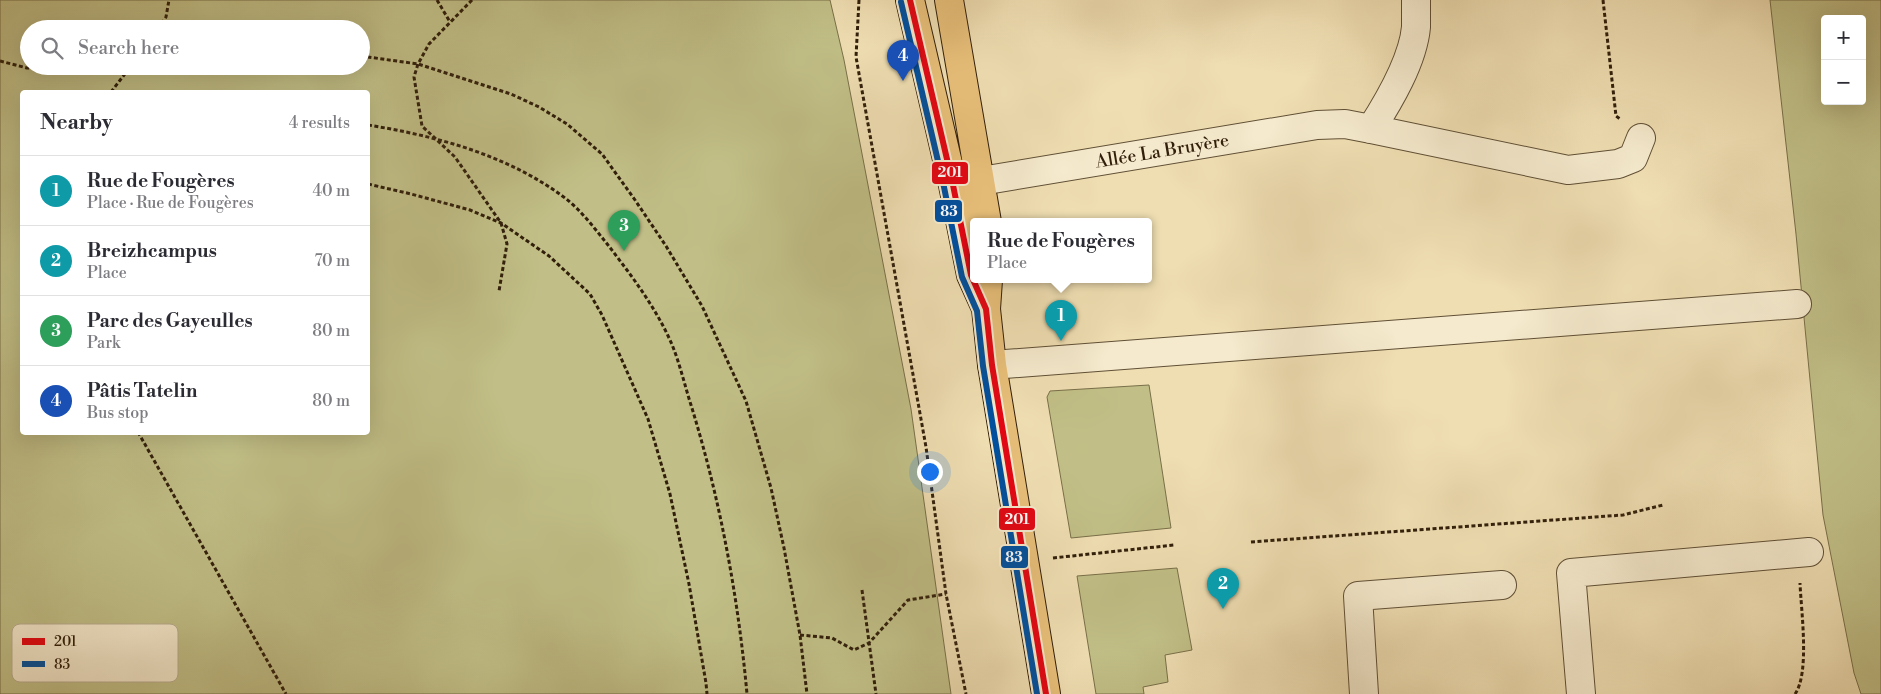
<!DOCTYPE html>
<meta charset="utf-8">
<style>
body{margin:0;font-family:"Libre Bodoni",serif;background:#f7f7f7;color:#2b2b33}
.controls{position:absolute;right:15px;top:15px;display:grid;overflow:hidden;border-radius:5px;box-shadow:0 5px 20px #0002}
.controls button{width:45px;height:45px;display:grid;place-items:center;padding:0;border:0;border-bottom:1px solid #e1e1e2;background:#fff;color:#2b2b33;font:25px sans-serif}
.you{position:absolute;left:929px;top:471px;width:18px;height:18px;margin:-12px;border:4px solid #fff;border-radius:50%;background:#1a73e8;box-shadow:0 0 0 8px #1a73e833}
.badge{display:grid;place-items:center;width:32px;height:32px;border-radius:50%;background:#8f2418;color:#fff;font-size:16px;font-weight:700}
.pin{position:absolute;translate:-50% -41px;filter:drop-shadow(0 1px 2px #0008)}
.pin::after{content:'';position:absolute;top:26px;width:18px;height:15px;background:inherit;clip-path:polygon(0 0,100% 0,50% 100%)}
.popup{position:absolute;left:970px;top:218px;width:182px;height:65px;box-sizing:border-box;display:grid;place-content:center;border-radius:5px;background:#fff;filter:drop-shadow(0 1px 4px #0005);font-size:16px;white-space:nowrap;color:#7c7c81}
.popup b{font-size:19px;color:#2b2b33}
.popup::after{content:'';position:absolute;left:50%;top:100%;margin-left:-10px;border:10px solid transparent;border-top-color:#fff}
.list{margin:0;padding:0;list-style:none}
h2{display:flex;justify-content:space-between;align-items:center;height:65px;margin:0;padding:0 20px;font-size:21px}
h2 small{font-size:16px;font-weight:400;color:#7c7c81}
.list li{display:grid;grid-template-columns:32px 1fr auto;gap:15px;align-items:center;box-sizing:border-box;height:70px;padding:0 20px;border-top:1px solid #e1e1e2}
.list b{display:block;font-size:19px;white-space:nowrap}
.list p{margin:0;font-size:16px;white-space:nowrap;color:#7c7c81}
.list em{font-size:16px;font-style:normal;color:#7c7c81}
.icon{flex:none;width:28px;height:28px;fill:none;stroke:currentColor;stroke-width:2;stroke-linecap:round;stroke-linejoin:round}
.map{position:relative;flex:none;width:1881px;height:694px;overflow:hidden}
.search{position:absolute;background:#fff;box-shadow:0 5px 20px #0002;left:20px;top:20px;width:350px;height:55px;display:flex;align-items:center;gap:12px;box-sizing:border-box;padding:0 18px;border-radius:28px;color:#7c7c81;font-size:19px}
.panel{position:absolute;background:#fff;box-shadow:0 5px 20px #0002;left:20px;top:90px;width:350px;height:345px;border-radius:5px}
.map>svg:first-child{display:block}
.green{fill:#c1bf87;stroke:#796f49;fill-rule:evenodd}
.lines{fill:none;stroke-linecap:round;stroke-linejoin:round}
.minor-casing{stroke:#604f35;stroke-width:30}
.major-casing{stroke:#311f0b;stroke-width:30}
.path{stroke:#311f0b;stroke-width:3;stroke-dasharray:4 2.5;stroke-linecap:butt}
.minor{stroke:#f5eacd;stroke-width:28}
.major{stroke:#e8bf79;stroke-width:28}
.bus-1-casing{stroke:#f5eacd;stroke-width:10}
.bus-2-casing{stroke:#f5eacd;stroke-width:10}
.bus-1{stroke:#e30613;stroke-width:6}
.bus-2{stroke:#004f9e;stroke-width:6}
.labels{text-anchor:middle;dominant-baseline:central;stroke-width:4;stroke-linejoin:round;paint-order:stroke}
.street-label{font-size:18px;fill:#311f0b;stroke:#f5eacd}
.key{fill:#f5eacd;stroke:#baad93;stroke-width:1}
.key-label{font-size:14px;fill:#311f0b}
.line-badge{stroke:#f5eacd;stroke-width:2}
.badge-label{font-size:14px;text-anchor:middle;font-weight:bold;fill:#fff}
</style>
<div class="map">
<svg width="1881" height="694" viewBox="0 0 1881 694">
<rect width="100%" height="100%" fill="#efdeb2"/>
<filter id="stains"><feTurbulence type="fractalNoise" baseFrequency=".004" numOctaves="4"/><feColorMatrix values="0 0 0 0 .2 0 0 0 0 .09 0 0 0 0 .02 0 0 0 .5 -.17"/></filter>
<radialGradient id="worn" r=".72"><stop offset=".6" stop-color="#630" stop-opacity="0"/><stop offset="1" stop-color="#630" stop-opacity=".3"/></radialGradient>
<!-- green -->
<path class="green" d="M0 0H830L844 60 911 409 951 694H0ZM29 29H361V66H29ZM22 92H368V432H22Z
M1770 0H1881V694H1861L1854 673 1823 515 1796 234ZM1825 19H1862V101H1825Z
M1149 385 1171 528 1071 538 1047 397 1050 391Z
M1177 568 1192 650 1165 655 1168 682 1143 687 1144 694H1096L1077 576Z"/>
<g class="lines">
<defs>
<g id="minor">
<path d="M1371 129C1389 101 1413 61 1416 27 1416 18 1416 9 1416 0"/>
<path id="s1" d="M957 185 1317 125 1345 124 1371 129 1568 170 1618 164 1633 158 1641 138"/>
<path d="M992 365 1797 304"/>
<path d="M1364 694 1358 596 1502 585"/>
<path d="M1581 694 1571 573 1809 552"/>
</g>
<path id="major" d="M910 0 953 185 971 275 985 306
M949 0 987 222
M988 280 986 309 992 365 1046 694"/>
</defs>
<!-- minor casing -->
<use href="#minor" class="minor-casing"/>
<!-- major casing -->
<use href="#major" class="major-casing"/>
<!-- path -->
<path class="path" d="M437 0 450 22
M472 0 429 44 418 64 414 77 422 126 455 157 501 223 507 244 499 291
M859 0 856 57 926 447 946 594 966 694
M1603 0 1616 116 1620 119
M158 29 166 17 169 0
M361 56 418 64 511 94 539 107 567 124 602 154 635 200 666 246 702 306 746 401 771 488 784 548 800 635 807 694
M0 61 27 68 70 66
M111 92 131 66
M368 125C436 136 508 155 565 198 581 210 595 229 608 245 631 275 654 305 670 340 679 360 684 383 691 405 720 499 738 596 747 694
M368 184 411 194 470 210 501 223 549 256 590 294 602 315 648 419 670 494 689 584 706 683 707 694
M138 432 286 694
M1251 542 1623 515 1663 505
M1053 558 1174 545
M862 590 876 694
M800 635 832 638 854 650 869 643 908 600 946 594
M1795 694C1810 673 1801 610 1800 583"/>
<!-- minor -->
<use href="#minor" class="minor"/>
<!-- major -->
<use href="#major" class="major"/>
<defs>
<path id="bus-1" d="M910 0 953 185 971 275 986 309 992 365 1046 694"/>
<path id="bus-2" d="M901 2 944 187 962 277 977 311 983 366 1037 694"/>
</defs>
<!-- bus-1 casing -->
<use href="#bus-1" class="bus-1-casing"/>
<!-- bus-2 casing -->
<use href="#bus-2" class="bus-2-casing"/>
<!-- bus-1 -->
<use href="#bus-1" class="bus-1"/>
<!-- bus-2 -->
<use href="#bus-2" class="bus-2"/>
</g>
<g class="labels">
<!-- street labels -->
<g class="street-label">
<text stroke="none"><textPath href="#s1" startOffset="208">Allée La Bruyère</textPath></text>
</g>
</g>
<!-- legend -->
<rect x="12" y="624" width="166" height="58" rx="8" class="key"/>
<rect x="22" y="638" width="23" height="7" fill="#e30613"/>
<rect x="22" y="661" width="23" height="6" fill="#004f9e"/>
<g class="key-label">
<text x="54" y="646">201</text>
<text x="54" y="669">83</text>
</g>
<g class="line-badge">
<rect x="931" y="161" width="38" height="24" rx="5" fill="#e30613"/>
<rect x="934" y="199" width="29" height="24" rx="5" fill="#004f9e"/>
<rect x="998" y="507" width="38" height="24" rx="5" fill="#e30613"/>
<rect x="1000" y="545" width="29" height="24" rx="5" fill="#004f9e"/>
</g>
<g class="badge-label">
<text x="950" y="177">201</text>
<text x="949" y="216">83</text>
<text x="1017" y="524">201</text>
<text x="1014" y="562">83</text>
</g>
<rect width="100%" height="100%" filter="url(#stains)"/>
<rect width="100%" height="100%" fill="url(#worn)"/>
</svg>
<div class="controls">
<button>+</button>
<button>−</button>
</div>
<div class="you"></div>
<div class="pin badge" style="left:1061px;top:341px;background:#0f9aa8">1</div>
<div class="popup"><b>Rue de Fougères</b>Place</div>
<div class="pin badge" style="left:1223px;top:609px;background:#0f9aa8">2</div>
<div class="pin badge" style="left:624px;top:251px;background:#2e9e5b">3</div>
<div class="pin badge" style="left:903px;top:81px;background:#1a4fb4">4</div>
<div class="search"><svg class="icon" aria-label="search" viewBox="0 0 24 24"><circle cx="10" cy="10" r="6"/><path d="M15 15l6 6"/></svg>Search here</div>
<section class="panel">
<h2>Nearby<small>4 results</small></h2>
<ul class="list">
<li><span class="badge" style="background:#0f9aa8">1</span><div><b>Rue de Fougères</b><p>Place · Rue de Fougères</p></div><em>40 m</em></li>
<li><span class="badge" style="background:#0f9aa8">2</span><div><b>Breizhcampus</b><p>Place</p></div><em>70 m</em></li>
<li><span class="badge" style="background:#2e9e5b">3</span><div><b>Parc des Gayeulles</b><p>Park</p></div><em>80 m</em></li>
<li><span class="badge" style="background:#1a4fb4">4</span><div><b>Pâtis Tatelin</b><p>Bus stop</p></div><em>80 m</em></li>
</ul>
</section>
</div>
